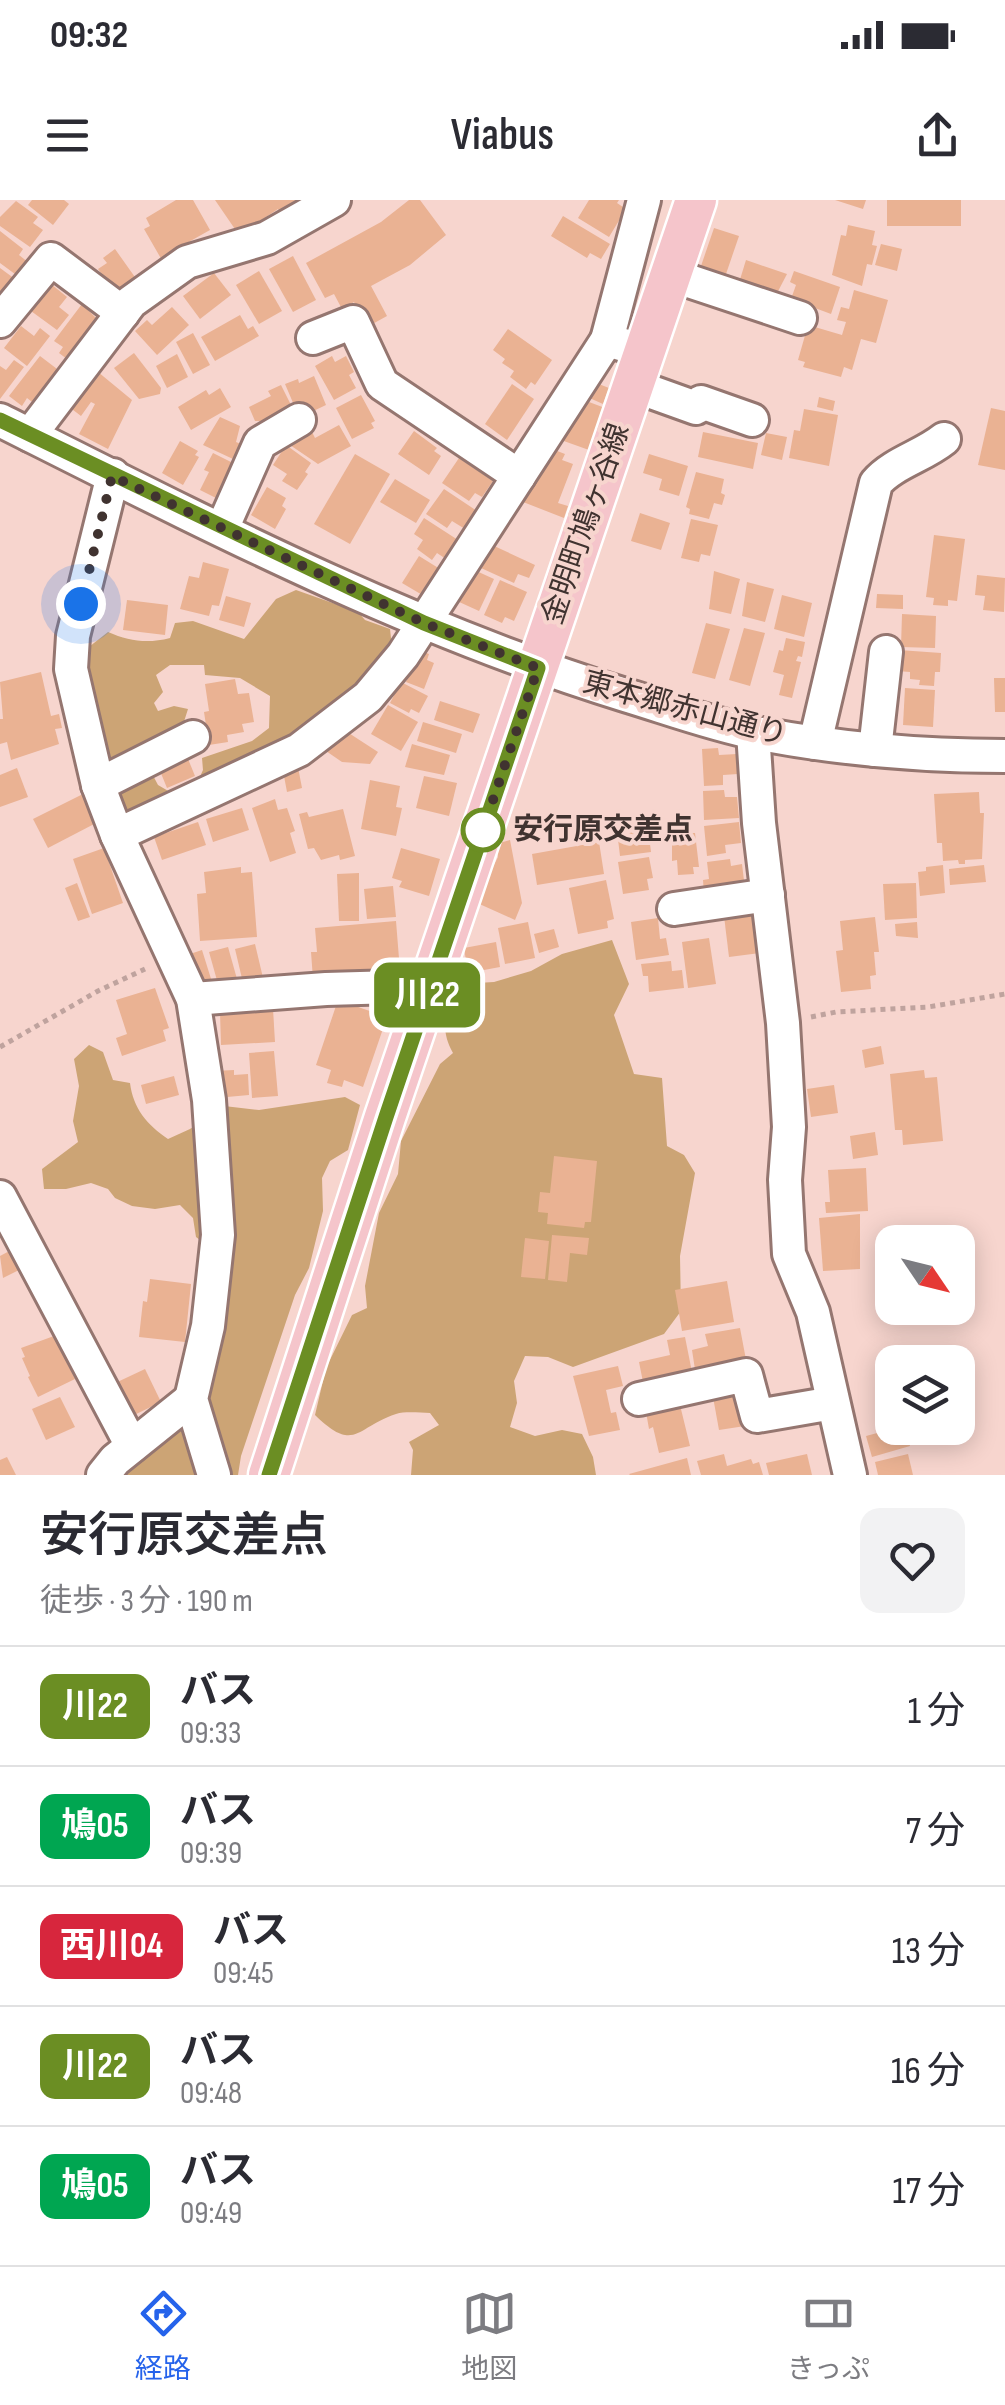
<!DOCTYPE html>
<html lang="ja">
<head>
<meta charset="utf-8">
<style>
  :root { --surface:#fff; --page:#f2f2f3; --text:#2b2b33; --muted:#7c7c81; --line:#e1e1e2; --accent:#2563eb }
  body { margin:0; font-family:"Sofia Sans Condensed","Noto Sans JP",sans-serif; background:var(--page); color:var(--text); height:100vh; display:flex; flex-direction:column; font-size:38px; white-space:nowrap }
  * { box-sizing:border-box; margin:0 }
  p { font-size:32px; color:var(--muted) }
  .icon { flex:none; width:55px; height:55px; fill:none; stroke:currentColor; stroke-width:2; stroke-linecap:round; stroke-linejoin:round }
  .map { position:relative; height:1275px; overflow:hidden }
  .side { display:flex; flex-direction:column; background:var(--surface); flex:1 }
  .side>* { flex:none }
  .badge { padding:0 20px; border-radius:15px; font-size:35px; line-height:65px }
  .needle { width:65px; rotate:125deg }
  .fabs { position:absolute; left:875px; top:1025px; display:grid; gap:20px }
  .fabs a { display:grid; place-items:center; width:100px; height:100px; border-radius:20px; background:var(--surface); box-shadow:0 5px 25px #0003; font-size:50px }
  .you { position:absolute; width:50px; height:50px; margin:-25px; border:8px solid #fff; border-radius:50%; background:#1a73e8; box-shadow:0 0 0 15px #1a73e833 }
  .map>.badge { position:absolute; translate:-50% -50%; box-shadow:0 0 0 5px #fff }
  .round { display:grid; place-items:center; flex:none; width:105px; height:105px; border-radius:20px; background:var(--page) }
  .overview { display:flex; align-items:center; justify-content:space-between; height:170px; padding:0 40px }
  h1 { font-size:48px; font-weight:600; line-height:75px }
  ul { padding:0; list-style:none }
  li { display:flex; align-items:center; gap:30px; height:120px; padding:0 40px; border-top:2px solid var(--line) }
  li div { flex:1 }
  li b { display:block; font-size:38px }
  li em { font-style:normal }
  li .badge { min-width:110px; font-weight:700; text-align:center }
  .status { display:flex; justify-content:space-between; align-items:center; height:70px; padding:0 50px; background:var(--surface); direction:ltr }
  .status svg { height:28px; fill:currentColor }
  header { display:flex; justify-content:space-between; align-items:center; height:130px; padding:0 40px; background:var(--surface); font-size:45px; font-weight:600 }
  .tab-bar { display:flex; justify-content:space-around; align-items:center; height:140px; border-top:2px solid var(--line); background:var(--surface); font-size:28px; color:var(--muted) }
  .tab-bar a { display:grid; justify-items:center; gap:5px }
  .tab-bar .selected { color:var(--accent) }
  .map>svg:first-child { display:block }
  .forest { fill:#cca475 }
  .building { fill:#eab293 }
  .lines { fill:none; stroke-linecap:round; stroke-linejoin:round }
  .minor-casing { stroke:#957670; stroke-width:38 }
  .major-casing { stroke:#fff; stroke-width:45 }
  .path { stroke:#bfa39e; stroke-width:5; stroke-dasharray:5 5; stroke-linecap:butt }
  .minor { stroke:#fff; stroke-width:32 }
  .major { stroke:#f5c5cb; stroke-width:40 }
  .line-casing { stroke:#fff; stroke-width:22 }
  .line { stroke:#6b8e23; stroke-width:15 }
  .walk { stroke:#403330; stroke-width:10; stroke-dasharray:0 18 }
  .stop-dot { fill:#fff; stroke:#6b8e23; stroke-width:5 }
  .labels { text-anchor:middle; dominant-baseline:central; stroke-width:8; stroke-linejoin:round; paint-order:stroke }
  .street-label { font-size:30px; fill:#403330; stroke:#f7d5ce }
  .stop-label { font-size:30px; font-weight:bold; fill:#403330; stroke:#f7d5ce; text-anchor:start }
</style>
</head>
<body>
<div class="status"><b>09:32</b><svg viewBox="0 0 49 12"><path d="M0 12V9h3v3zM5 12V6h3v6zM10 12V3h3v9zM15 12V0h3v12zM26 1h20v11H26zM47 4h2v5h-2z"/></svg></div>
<header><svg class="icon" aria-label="menu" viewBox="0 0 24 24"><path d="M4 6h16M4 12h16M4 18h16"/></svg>Viabus<svg class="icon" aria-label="share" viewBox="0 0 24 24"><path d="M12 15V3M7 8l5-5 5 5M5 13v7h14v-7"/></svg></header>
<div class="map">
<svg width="1005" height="1275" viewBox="0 0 1005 1275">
  <rect width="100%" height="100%" fill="#f7d5ce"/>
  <!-- forest -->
  <g class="forest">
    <path d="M296 390 358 412 365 420 390 429 392 447 382 469 325 520 127 623 109 598 148 566 158 585 170 592 198 581 203 570 202 558 252 541 269 528 270 496 240 478 205 475 204 465H170L156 475 163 492 154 503 158 511 174 506 188 509 181 531 130 557 108 561 80 454 108 432C129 441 147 444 170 438L175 423 193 421 244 439 276 399Z"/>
    <path d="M612 740 629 784 614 815 634 874 662 878 667 946 684 955 695 973 680 1056 681 1111 664 1134 573 1167 548 1157 525 1156 514 1181 517 1203 510 1227 535 1236 562 1230 582 1234 593 1257 596 1275H411L413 1250 409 1242 439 1225 430 1213C420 1213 406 1211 396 1214 356 1227 355 1254 315 1215L326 1168 352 1115 367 1108 365 1086 379 1013 398 974 401 941 440 864 453 853C438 826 447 810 459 784L494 782 531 771 562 754Z"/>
    <path d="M89 845 103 852 113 880 130 883C133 908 147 925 168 939L190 929 224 906 259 910 345 897 360 905 348 950 330 961 322 978 323 1011 309 1068 295 1095 241 1256 238 1275H115L201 1198 205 1044 196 1037 193 1018 180 1005 155 1009 132 1006 115 998 108 989 91 983 66 989H44L42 969 78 942 73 921 79 886 74 859Z"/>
  </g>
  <!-- building -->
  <g class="building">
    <polygon points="32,0 64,0 69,4 53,25 28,5"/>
    <polygon points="176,0 193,0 210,30 178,48 180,52 163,62 144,29 150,26 146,18"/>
    <polygon points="215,0 306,0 283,16 278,9 239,35"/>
    <polygon points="409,0 420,0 446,35 410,65 371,86 387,116 367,127 354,102 342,109 334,94 325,98 306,63 381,22"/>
    <polygon points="589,0 619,0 617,3 626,9 609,37 578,18"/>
    <polygon points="835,0 866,0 863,9"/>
    <rect x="887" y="0" width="74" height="26"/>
    <polygon points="16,1 38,17 33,23 43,30 30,47 0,26 0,17"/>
    <polygon points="563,16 610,44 601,59 590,53 587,58 551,36"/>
    <polygon points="848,25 875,31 872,45 877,46 872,65 867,64 862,86 832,75 841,35 846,36"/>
    <polygon points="714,28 739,36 726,74 701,66"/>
    <polygon points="0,31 23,49 19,55 29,63 19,77 0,63"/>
    <polygon points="881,44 902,49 897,71 875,65"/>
    <polygon points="115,49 137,80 117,95 98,69 107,63 103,58"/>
    <polygon points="293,56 316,100 293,112 269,69"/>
    <polygon points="746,60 787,74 774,99 738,86"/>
    <polygon points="0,68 15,79 0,98"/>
    <polygon points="259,71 282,111 259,124 236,85"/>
    <polygon points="794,71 840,87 831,114 791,99 796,85 790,82"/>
    <polygon points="214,73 231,95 200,119 183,96"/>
    <polygon points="51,84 67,97 59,107 69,115 57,130 31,111"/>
    <polygon points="854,90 888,100 876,143 861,139 852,170 844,167 841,177 803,167 805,162 798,160 808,125 842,135 846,122 837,120 841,107 849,109"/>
    <polygon points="82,104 100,122 71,162 59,153 63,147 54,141"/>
    <polygon points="172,107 189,125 157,155 135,131 147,120 152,125"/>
    <polygon points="240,115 248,129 253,126 259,136 215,161 201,137"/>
    <polygon points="21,126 34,136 40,128 50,136 27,166 4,148"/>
    <polygon points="508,129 552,160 535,185 531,182 526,189 510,177 514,171 502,163 505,159 493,150"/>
    <polygon points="193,133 210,165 193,174 176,142"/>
    <polygon points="134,153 161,188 160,194 139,199 114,168"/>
    <polygon points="177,154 188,177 167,188 156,166"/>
    <polygon points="40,156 61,172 36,205 27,198 22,206 9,196"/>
    <polygon points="332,156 335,162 346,156 354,172 349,175 356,188 334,200 315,166"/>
    <polygon points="14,160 24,167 0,199 0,166 6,170"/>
    <polygon points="92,167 132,200 108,249 79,234 95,204 91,202 81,216 64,203"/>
    <polygon points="314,176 326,205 305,215 299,202 294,205 285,184 298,179 299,183"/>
    <polygon points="591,181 609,188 603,204 585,196"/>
    <polygon points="512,184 534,199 507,240 485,224"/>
    <polygon points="281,185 292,207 268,227 264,221 255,221 249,207 271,196 268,191"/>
    <polygon points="220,188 231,207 191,230 178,207 206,190 209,195"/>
    <polygon points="361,195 375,221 371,223 374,228 352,239 336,208"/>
    <polygon points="819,197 835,201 833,211 817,207"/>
    <polygon points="581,199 605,208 589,250 561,240"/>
    <polygon points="991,208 1005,211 1005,270 978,265"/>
    <polygon points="804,209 838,215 829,266 789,258 794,230 800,231"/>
    <polygon points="220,217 240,226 236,242 241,244 233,259 203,245"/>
    <polygon points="339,225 351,246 318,264 287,243 311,230 315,238"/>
    <polygon points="414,231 437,248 434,251 441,256 429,275 398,254"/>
    <polygon points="703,232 758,243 753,269 698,257"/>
    <polygon points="766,233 787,237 782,260 761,255"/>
    <polygon points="180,241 198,251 195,255 199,257 183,285 162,273"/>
    <polygon points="286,245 311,263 305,272 308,274 297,290 282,281 287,274 273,265"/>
    <polygon points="552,249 565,254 562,260 573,264 558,303 568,306 564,318 518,300"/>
    <polygon points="213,253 237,265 222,295 218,293 216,298 200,290 209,272 204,270"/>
    <polygon points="355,254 390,274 350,344 314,324"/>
    <polygon points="649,254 688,266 679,296 659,290 662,279 643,273"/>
    <polygon points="459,258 493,281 482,297 475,293 469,301 442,283"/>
    <polygon points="696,272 724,279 721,293 725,295 722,305 714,303 709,319 689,314 690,309 686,307"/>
    <polygon points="395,279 430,300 416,323 380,302"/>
    <polygon points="267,287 286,298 282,306 286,309 275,329 251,315"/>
    <polygon points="444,289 477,311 465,329 452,321 447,328 426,314"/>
    <polygon points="640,313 670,323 661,350 631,341"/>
    <polygon points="424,318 458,340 446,359 437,353 432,360 417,349 423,340 414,334"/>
    <polygon points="691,319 718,325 710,356 701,354 699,362 681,358"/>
    <polygon points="934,335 965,339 957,401 948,400 948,406 933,405 934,398 926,397"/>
    <polygon points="492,345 535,365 529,378 518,374 514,383 481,368"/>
    <polygon points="419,356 448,374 424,396 402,383"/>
    <polygon points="203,362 229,369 219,406 212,405 209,416 180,409 189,376 199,378"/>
    <polygon points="472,369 494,379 479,411 457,401"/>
    <polygon points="714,371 740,379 731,414 709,409"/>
    <polygon points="977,375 1005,378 1004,412 983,410 985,396 975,395"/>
    <polygon points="500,380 527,392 514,421 505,417 502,423 484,415"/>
    <polygon points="747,382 774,389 765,422 742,416"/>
    <polygon points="877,394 903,395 903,409 876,408"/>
    <polygon points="782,395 812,403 804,437 774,429"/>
    <polygon points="226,396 251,403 244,427 219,420"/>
    <polygon points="127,400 168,405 165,435 123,430"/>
    <polygon points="902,414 936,416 935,448 901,447"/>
    <polygon points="706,423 730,429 715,479 692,473"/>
    <polygon points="744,428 765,433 750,486 729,480"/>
    <polygon points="786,438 805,442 802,457 798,456 796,461 801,462 792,498 779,495 784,475 773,472 779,450 783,451"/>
    <polygon points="419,450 429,454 427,460 434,463 424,489 406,482"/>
    <polygon points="899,450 941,453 940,472 935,472 934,486 919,485 920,480 910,479 910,472 897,471"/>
    <polygon points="41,472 51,516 59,514 62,528 55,529 59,544 11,560 7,542 0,544 0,519 3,519 0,482"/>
    <polygon points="994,478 1005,478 1005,512 995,512"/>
    <polygon points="235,479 238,494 249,493 254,522 242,524 244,532 227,535 228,542 209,545 204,512 209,511 205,484"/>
    <polygon points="401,482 428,496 419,513 411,509 409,513 390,503"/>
    <polygon points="905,488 935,490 933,527 903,525"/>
    <polygon points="440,501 480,514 473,533 434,520"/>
    <polygon points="388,505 418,522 401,551 371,534"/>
    <polygon points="423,522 462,534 456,553 417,541"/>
    <polygon points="341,528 378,552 370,564 342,562 326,551"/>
    <polygon points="412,544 450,555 444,575 405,567"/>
    <polygon points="718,548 719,555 737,554 738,574 723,575 723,585 704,586 702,549"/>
    <polygon points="186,554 195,576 167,588 158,566"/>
    <polygon points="297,562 302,588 287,592 282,565"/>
    <polygon points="17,568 28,597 0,607 0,575"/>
    <polygon points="424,576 457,583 449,616 416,608"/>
    <polygon points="370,580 400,586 396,607 402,608 396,636 361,629"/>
    <polygon points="724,590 725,597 737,597 739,618 704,620 703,591"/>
    <polygon points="979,592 980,613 984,613 982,659 965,660 965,664 959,664 958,660 943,661 942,643 937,643 934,594"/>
    <polygon points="83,594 98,622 48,648 33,619"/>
    <polygon points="275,599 278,610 287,608 295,631 290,633 296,653 270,662 252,608"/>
    <polygon points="242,608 249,630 213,642 206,619"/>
    <polygon points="343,609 355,656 340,660 339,655 321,660 314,648 308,649 299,614 307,612 309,617"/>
    <polygon points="198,622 206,645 162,660 154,637"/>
    <polygon points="739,622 741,643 725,645 726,653 707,656 704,626"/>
    <polygon points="688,623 689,633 695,633 699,667 693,667 694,674 678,675 677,660 672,661 672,625"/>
    <polygon points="655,626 657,644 650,644 651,652 620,656 617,631"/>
    <polygon points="510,640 522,703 515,720 475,702 498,657 496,644"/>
    <polygon points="599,642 604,674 537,685 532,654"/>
    <polygon points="104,648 123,703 92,714 73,659"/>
    <polygon points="401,648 440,659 429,696 399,687 402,681 392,678"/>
    <polygon points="649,657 653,678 647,679 649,690 623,694 618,662"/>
    <polygon points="730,659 731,666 742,664 745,689 704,694 703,680 709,679 707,662"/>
    <polygon points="943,665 945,693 920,696 918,672 926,671 926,667"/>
    <polygon points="984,665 986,682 950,685 949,669"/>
    <polygon points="241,667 241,673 252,672 257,737 200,741 197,694 206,693 204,672"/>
    <polygon points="359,673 359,721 339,721 337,674"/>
    <polygon points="606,680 614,719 607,721 608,728 578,734 569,688"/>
    <polygon points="77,683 90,717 78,721 65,688"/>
    <polygon points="916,683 917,718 885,720 883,684"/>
    <polygon points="393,686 396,717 367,719 364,689"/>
    <polygon points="755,713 760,753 729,757 724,716"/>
    <polygon points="875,717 879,752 874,752 876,775 870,776 871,789 841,792 836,751 843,750 840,721"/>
    <polygon points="658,718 660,739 666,738 669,755 636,760 631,722"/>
    <polygon points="396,721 400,771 313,779 311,752 317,752 315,728"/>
    <polygon points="528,722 535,758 505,764 498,728"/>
    <polygon points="917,722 918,738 896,736 895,724"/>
    <polygon points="554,729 559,747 539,753 534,734"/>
    <polygon points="709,738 716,784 688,788 682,742"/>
    <polygon points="496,742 500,767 468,773 464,748"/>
    <polygon points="255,744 264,782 244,787 235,749"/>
    <polygon points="228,747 237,779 218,784 209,752"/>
    <polygon points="202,750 212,782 194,787 184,756"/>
    <polygon points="671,761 672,771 682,770 684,788 649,792 648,776 643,776 641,764"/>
    <polygon points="155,788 169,828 163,830 166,841 122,856 116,838 127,834 116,800"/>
    <polygon points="338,800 387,817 363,887 344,880 342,887 327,883 331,870 316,865"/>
    <polygon points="273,809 275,842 221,845 220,812"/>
    <polygon points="881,846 884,864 865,868 862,850"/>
    <polygon points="274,851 278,896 252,898 249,853"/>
    <polygon points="234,870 234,875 248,874 249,895 216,898 214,871"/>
    <polygon points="924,870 925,878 937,877 943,941 903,945 902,930 895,930 890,874"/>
    <polygon points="174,876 179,895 146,904 141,885"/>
    <polygon points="834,885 838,913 811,917 807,889"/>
    <polygon points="875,932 878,955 853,959 850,936"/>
    <polygon points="554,956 597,961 591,1022 585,1022 584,1028 547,1024 548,1013 538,1012 540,992 550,993"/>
    <polygon points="866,968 868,1011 826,1013 825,1002 830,1002 828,970"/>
    <polygon points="860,1014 860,1069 823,1071 819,1018"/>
    <polygon points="552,1035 589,1038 587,1055 570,1053 567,1082 548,1080"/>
    <polygon points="525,1038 549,1041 545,1079 521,1077"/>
    <polygon points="15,1048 21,1069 3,1078 0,1056"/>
    <polygon points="150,1079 191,1084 185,1142 139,1137 143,1101 147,1102"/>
    <polygon points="727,1081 734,1122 682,1131 675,1090"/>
    <polygon points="740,1128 747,1165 696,1176 692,1150 708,1146 705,1134"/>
    <polygon points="54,1136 75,1179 38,1197 28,1177 30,1176 22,1158 25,1157 21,1148"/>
    <polygon points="685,1137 692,1172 643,1182 639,1162 670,1155 667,1140"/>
    <polygon points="955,1147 957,1162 928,1162 926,1151"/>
    <polygon points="618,1166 623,1186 606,1190 611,1213 616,1212 620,1230 589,1236 573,1176"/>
    <polygon points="145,1169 161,1202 128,1218 111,1185"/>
    <polygon points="969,1184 973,1215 958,1217 958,1185"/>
    <polygon points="738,1192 745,1226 719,1230 713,1197"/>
    <polygon points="60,1197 75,1227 46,1240 32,1209"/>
    <polygon points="680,1205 690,1246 659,1253 653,1227 649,1229 646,1212"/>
    <polygon points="896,1228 905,1228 910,1246 872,1257 866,1236"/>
    <polygon points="724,1254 727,1266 751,1259 753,1264 759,1262 763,1275 701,1275 697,1261"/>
    <polygon points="807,1254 812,1275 769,1275 766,1263"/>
    <polygon points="908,1254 913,1275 878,1275 875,1262"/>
    <polygon points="7,1257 16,1275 0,1275 0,1260"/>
    <polygon points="687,1258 691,1275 630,1275 629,1274"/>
  </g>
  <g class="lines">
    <!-- minor casing -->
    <g class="minor-casing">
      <g id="minor">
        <polyline points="671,75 800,118"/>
        <polyline points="0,121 51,59 123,113"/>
        <polyline points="313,138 353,122 382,184 519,276"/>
        <polyline points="627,146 607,140 644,0"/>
        <polyline points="632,185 696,208 701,202 752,220"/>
        <path d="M0 220C203 322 407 428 625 495 668 508 711 524 756 533 838 549 921 556 1005 556"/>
        <polyline points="30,235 131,102 187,62 267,38 334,0"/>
        <polyline points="113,275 73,436 71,469 98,585 117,635 193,799 209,900 218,1035 208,1126 191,1199 214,1275"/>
        <polyline points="222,329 260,243 299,220"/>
        <polyline points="753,532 759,623 783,823 789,927 785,980 789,1054 813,1112 850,1275"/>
        <path d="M815 543 876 283C893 263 923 256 944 239"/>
        <polyline points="875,550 886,452"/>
        <polyline points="98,585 193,537"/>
        <polyline points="117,635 299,550 368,497 403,455 607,140"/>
        <polyline points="674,709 768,695"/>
        <polyline points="193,799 326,789 430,786"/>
        <polyline points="0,997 132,1246"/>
        <polyline points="639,1199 746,1175 757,1216 833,1203"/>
        <polyline points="103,1275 115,1260 191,1199"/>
      </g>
    </g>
    <!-- major casing -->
    <g class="major-casing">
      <polyline id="major" points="269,1275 385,917 696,0"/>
    </g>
    <!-- path -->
    <g class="path">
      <polyline points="811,817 836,812 928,807 1005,794"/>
      <polyline points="0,847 98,791 145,769"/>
    </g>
    <!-- minor -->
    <use href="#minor" class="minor"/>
    <!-- major -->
    <use href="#major" class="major"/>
  </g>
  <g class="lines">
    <!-- line casing -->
    <g class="line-casing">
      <polyline id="line" points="0,220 424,423 538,468 386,917 269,1275"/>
    </g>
    <!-- line -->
    <use href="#line" class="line"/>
    <!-- walk -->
    <polyline class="walk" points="81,404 112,276 424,423 538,468 478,644 483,630"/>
  </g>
  <!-- markers -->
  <circle class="stop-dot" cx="483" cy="630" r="20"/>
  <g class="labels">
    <!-- street labels -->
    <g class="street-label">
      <text transform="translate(586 324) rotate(-71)">金明町鳩ヶ谷線</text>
      <text transform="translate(685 509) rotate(15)">東本郷赤山通り</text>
    </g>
    <!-- stop labels -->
    <g class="stop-label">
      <text x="513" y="630">安行原交差点</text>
    </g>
  </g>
</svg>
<div class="fabs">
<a><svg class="needle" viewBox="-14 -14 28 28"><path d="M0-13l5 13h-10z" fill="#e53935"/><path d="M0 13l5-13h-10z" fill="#7c7c81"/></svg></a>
<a><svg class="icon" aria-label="layers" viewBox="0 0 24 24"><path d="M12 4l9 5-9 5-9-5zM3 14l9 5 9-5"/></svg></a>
</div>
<div class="you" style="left:81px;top:404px"></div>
<b class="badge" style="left:427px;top:795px;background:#6b8e23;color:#fff">川22</b>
</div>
<section class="side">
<div class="overview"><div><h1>安行原交差点</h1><p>徒歩 · 3 分 · 190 m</p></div><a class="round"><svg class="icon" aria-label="heart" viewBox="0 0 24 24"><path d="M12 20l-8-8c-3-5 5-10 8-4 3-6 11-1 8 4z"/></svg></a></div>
<ul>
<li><span class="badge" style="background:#6b8e23;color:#fff">川22</span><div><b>バス</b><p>09:33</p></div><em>1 分</em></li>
<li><span class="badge" style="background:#00a651;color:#fff">鳩05</span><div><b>バス</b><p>09:39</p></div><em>7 分</em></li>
<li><span class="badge" style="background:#d7263d;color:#fff">西川04</span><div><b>バス</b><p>09:45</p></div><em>13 分</em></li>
<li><span class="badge" style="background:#6b8e23;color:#fff">川22</span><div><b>バス</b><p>09:48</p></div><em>16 分</em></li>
<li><span class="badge" style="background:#00a651;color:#fff">鳩05</span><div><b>バス</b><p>09:49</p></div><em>17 分</em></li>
</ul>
</section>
<nav class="tab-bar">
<a class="selected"><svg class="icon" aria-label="directions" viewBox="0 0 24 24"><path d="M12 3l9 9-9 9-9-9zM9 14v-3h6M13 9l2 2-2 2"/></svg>経路</a>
<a><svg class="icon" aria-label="map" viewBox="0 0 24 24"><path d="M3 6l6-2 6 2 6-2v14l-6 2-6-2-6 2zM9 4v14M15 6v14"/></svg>地図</a>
<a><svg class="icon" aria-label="tickets" viewBox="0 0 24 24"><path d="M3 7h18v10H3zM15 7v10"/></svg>きっぷ</a>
</nav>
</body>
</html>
